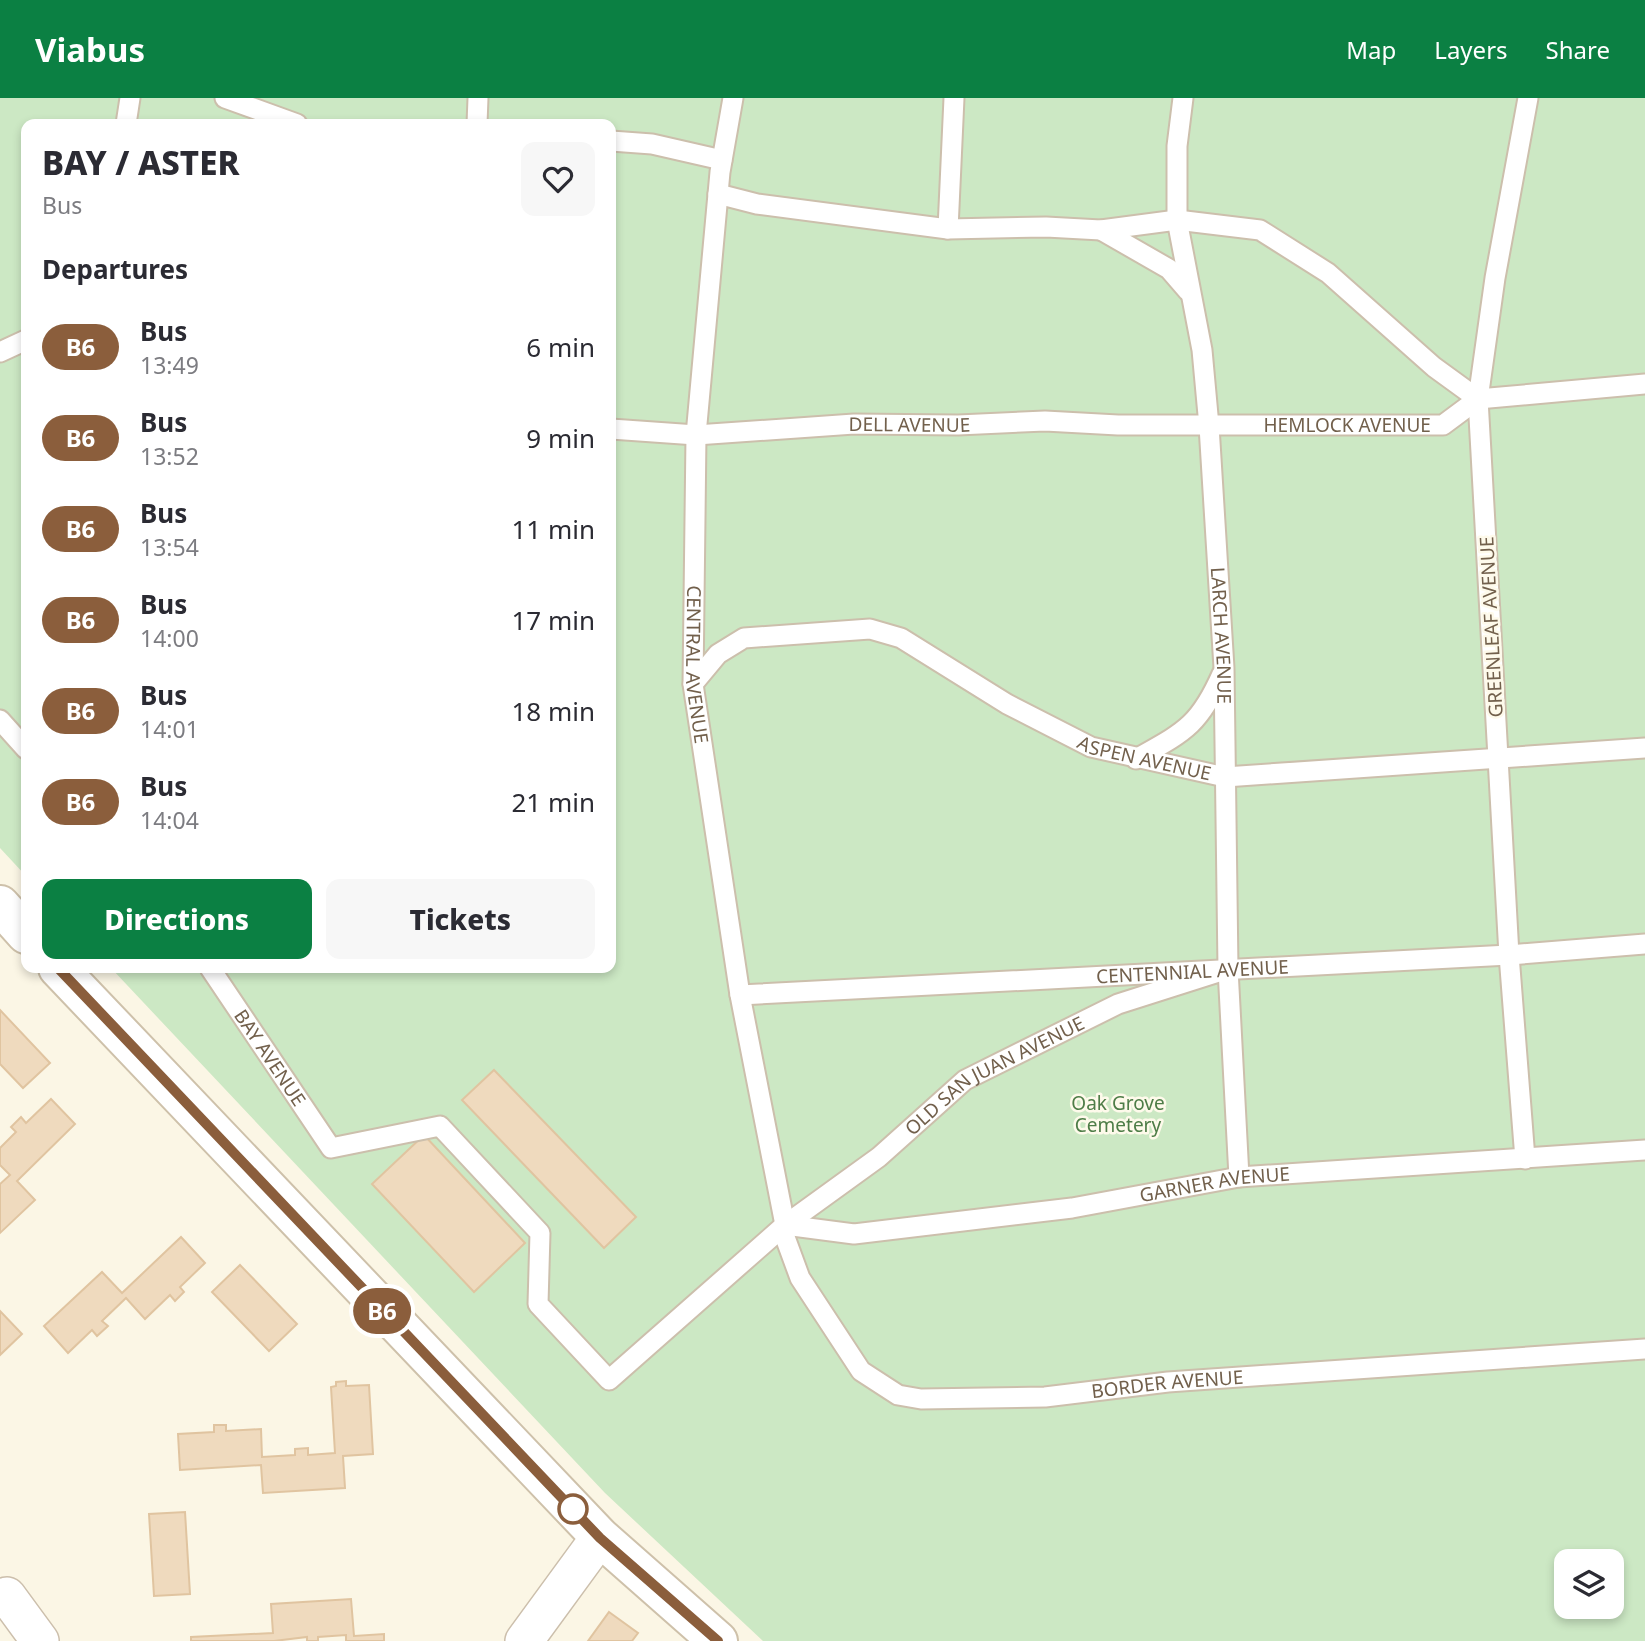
<!DOCTYPE html>
<html lang="en">
<head>
<meta charset="utf-8">
<style>
  :root { --surface:#fff; --page:#f7f7f7; --text:#2b2b33; --muted:#7c7c81; --accent:#0b8043 }
  body { margin:0; font-family:"Noto Sans",sans-serif; background:var(--page); color:var(--text); height:100vh; display:flex; flex-direction:column; font-size:26px; white-space:nowrap }
  * { box-sizing:border-box; margin:0 }
  p { font-size:23px; color:var(--muted) }
  .icon { flex:none; width:38px; height:38px; fill:none; stroke:currentColor; stroke-width:2; stroke-linecap:round; stroke-linejoin:round }
  .map { position:relative; flex:1; overflow:hidden }
  .sheet { position:absolute; left:21px; top:21px; width:595px; height:854px; display:flex; flex-direction:column; background:var(--surface); border-radius:14px; box-shadow:0 4px 10px #0003 }
  .sheet>* { flex:none }
  .badge { padding:0 14px; border-radius:23px; font-size:24px; line-height:46px }
  .tools { position:absolute; left:1554px; top:1451px; display:grid; gap:14px }
  .tools a { display:grid; place-items:center; width:70px; height:70px; border-radius:14px; background:var(--surface); box-shadow:0 4px 10px #0003; font-size:35px }
  .map>.badge { position:absolute; translate:-50% -50%; box-shadow:0 0 0 4px #fff }
  h2 { padding:0 21px; font-size:26px; line-height:63px }
  .round { display:grid; place-items:center; flex:none; width:74px; height:74px; border-radius:14px; background:var(--page) }
  .overview { display:flex; align-items:center; justify-content:space-between; height:119px; padding:0 21px }
  h1 { font-size:33px; font-weight:800; line-height:52px }
  .action { display:flex; gap:14px; margin-top:auto; padding:14px 21px }
  .action a { flex:1; height:80px; border-radius:14px; background:var(--accent); color:#fff; font-size:28px; font-weight:800; line-height:80px; text-align:center }
  .action a+a { background:var(--page); color:var(--text) }
  ul { padding:0; list-style:none }
  li { display:flex; align-items:center; gap:21px; height:91px; padding:0 21px }
  li div { flex:1 }
  li b { display:block; font-size:26px }
  li em { font-style:normal }
  li .badge { min-width:77px; font-weight:700; text-align:center }
  header { display:flex; align-items:center; gap:42px; box-sizing:border-box; height:98px; padding:0 35px; background:var(--accent); color:#fff }
  header strong { font-size:33px }
  nav { display:flex; gap:38px; margin-inline-start:auto; font-size:24px }
  .map>svg:first-child { display:block }
  .green { fill:#cce8c4; fill-rule:evenodd }
  .building { fill:#efdabe; stroke:#e0c4a0; stroke-width:2 }
  .lines { fill:none; stroke-linecap:round; stroke-linejoin:round }
  .lane-casing { stroke:#ccbfac; stroke-width:23 }
  .street-casing { stroke:#ccbfac; stroke-width:40 }
  .secondary-casing { stroke:#cec1aa; stroke-width:42 }
  .lane { stroke:#fff; stroke-width:19 }
  .street { stroke:#fff; stroke-width:37 }
  .secondary { stroke:#fff; stroke-width:38 }
  .line-casing { stroke:#fff; stroke-width:16 }
  .line { stroke:#8b5e3c; stroke-width:10 }
  .stop-dot { fill:#fff; stroke:#8b5e3c; stroke-width:3.5 }
  .labels { text-anchor:middle; dominant-baseline:central; stroke-width:5; stroke-linejoin:round; paint-order:stroke }
  .street-label { font-size:19px; fill:#72604c; stroke:#fefaeb }
  .park-label { font-size:19px; fill:#4e7d47; stroke:#fefaeb }
</style>
</head>
<body>
<header>
<strong>Viabus</strong>
<nav><a>Map</a><a>Layers</a><a>Share</a></nav>
</header>
<div class="map">
<svg width="1645" height="1543" viewBox="0 0 1645 1543">
  <rect width="100%" height="100%" fill="#fbf6e5"/>
  <!-- green -->
  <path class="green" d="M0 0H1645V1543H763L605 1395 111 870H611V26H26V778L0 750ZM1566 1463H1612V1508H1566Z"/>
  <!-- building -->
  <g class="building">
    <polygon points="0,912 50,965 23,990 0,966"/>
    <polygon points="494,972 636,1119 604,1150 462,1002"/>
    <polygon points="51,1001 75,1026 17,1083 35,1102 0,1135 0,1086 10,1077 0,1067 0,1050 16,1034 11,1029 21,1019 26,1025"/>
    <polygon points="424,1037 525,1145 474,1194 372,1086"/>
    <polygon points="181,1139 205,1165 180,1189 184,1194 175,1203 170,1197 145,1221 126,1200 102,1223 108,1228 97,1238 92,1232 68,1255 44,1228 102,1174 122,1195"/>
    <polygon points="240,1167 297,1226 269,1253 212,1194"/>
    <polygon points="0,1213 22,1236 0,1257"/>
    <polygon points="346,1283 346,1288 369,1287 373,1356 343,1358 345,1390 263,1395 261,1367 180,1372 178,1336 214,1334 214,1327 226,1327 226,1333 261,1331 262,1359 295,1357 295,1351 308,1350 308,1357 335,1355 331,1289 336,1288 336,1284"/>
    <polygon points="185,1414 190,1496 154,1498 149,1416"/>
    <polygon points="351,1501 354,1538 384,1536 384,1543 346,1543 346,1537 318,1539 318,1543 307,1543 307,1539 274,1543 191,1543 191,1539 273,1535 271,1506"/>
    <polygon points="609,1514 638,1535 632,1543 588,1543"/>
  </g>
  <g class="lines">
    <!-- lane casing -->
    <g class="lane-casing">
      <g id="lane">
        <polyline points="225,0 297,26"/>
        <path id="s1" d="M733 0 720 74 696 337 693 586 740 897 785 1127"/>
        <path id="s2" d="M1183 0 1177 48V122L1202 252 1209 328 1224 570 1228 871 1239 1079"/>
        <polyline points="126,26 130,0"/>
        <polyline points="477,26 478,0"/>
        <polyline points="611,43 652,46 722,62"/>
        <polyline points="718,96 757,106 948,131 1046,129 1101,132 1177,122 1260,132 1328,175 1434,269 1478,301"/>
        <polyline points="948,131 954,0"/>
        <polyline points="1101,132 1169,171 1188,193"/>
        <polyline points="0,254 26,242"/>
        <path id="s3" d="M611 331 696 337 854 326 958 327 1045 323 1118 327H1443L1478 301 1645 286"/>
        <path id="s4" d="M693 586 718 556 744 540 870 531 901 540 1007 606 1091 649 1225 679 1645 650"/>
        <polyline points="0,622 26,651"/>
        <path d="M1136 661C1184 634 1199 628 1222 576"/>
        <path id="s5" d="M210 870 331 1050 440 1028 540 1135 538 1206 609 1282 785 1127 879 1059 965 982 1118 906 1228 871"/>
        <path id="s6" d="M740 897 1509 857 1645 846"/>
        <polyline points="1525,1061 1509,857 1478,301 1495,180 1528,0"/>
        <path id="s7" d="M785 1127 854 1136 1072 1110 1239 1079 1645 1052"/>
        <path id="s8" d="M782 1131 800 1180 861 1273 898 1297 921 1301 1045 1299 1168 1284 1645 1251"/>
      </g>
    </g>
    <!-- street casing -->
    <g class="street-casing">
      <g id="street">
        <polyline points="7,1498 40,1543"/>
        <polyline points="524,1543 600,1439"/>
      </g>
    </g>
    <!-- secondary casing -->
    <g class="secondary-casing">
      <g id="secondary">
        <polyline points="0,807 26,836"/>
        <polyline points="58,870 600,1439 718,1543"/>
      </g>
    </g>
    <!-- lane -->
    <use href="#lane" class="lane"/>
    <!-- street -->
    <use href="#street" class="street"/>
    <!-- secondary -->
    <use href="#secondary" class="secondary"/>
  </g>
  <g class="lines">
    <!-- line casing -->
    <g class="line-casing">
      <polyline id="line" points="58,870 600,1440 718,1543"/>
    </g>
    <!-- line -->
    <use href="#line" class="line"/>
  </g>
  <!-- markers -->
  <circle class="stop-dot" cx="573" cy="1411" r="14"/>
  <g class="labels">
    <!-- street labels -->
    <g class="street-label">
      <text stroke="none"><textPath href="#s3" startOffset="299">DELL AVENUE</textPath></text>
      <text stroke="none"><textPath href="#s3" startOffset="737">HEMLOCK AVENUE</textPath></text>
      <text transform="translate(1491 529) rotate(-93)">GREENLEAF AVENUE</text>
      <text stroke="none"><textPath href="#s2" startOffset="541">LARCH AVENUE</textPath></text>
      <text stroke="none"><textPath href="#s1" startOffset="569">CENTRAL AVENUE</textPath></text>
      <text stroke="none"><textPath href="#s4" startOffset="502">ASPEN AVENUE</textPath></text>
      <text stroke="none"><textPath href="#s6" startOffset="453">CENTENNIAL AVENUE</textPath></text>
      <text stroke="none"><textPath href="#s5" startOffset="108">BAY AVENUE</textPath></text>
      <text stroke="none"><textPath href="#s5" startOffset="1143">OLD SAN JUAN AVENUE</textPath></text>
      <text stroke="none"><textPath href="#s7" startOffset="434">GARNER AVENUE</textPath></text>
      <text stroke="none"><textPath href="#s8" startOffset="478">BORDER AVENUE</textPath></text>
    </g>
    <!-- park labels -->
    <g class="park-label">
      <text x="1118" y="1005">Oak Grove<tspan x="1118" dy="22">Cemetery</tspan></text>
    </g>
  </g>
</svg>
<div class="tools">
<a><svg class="icon" aria-label="layers" viewBox="0 0 24 24"><path d="M12 4l9 5-9 5-9-5zM3 14l9 5 9-5"/></svg></a>
</div>
<b class="badge" style="left:382px;top:1213px;background:#8b5e3c;color:#fff">B6</b>
<section class="sheet">
<div class="overview"><div><h1>BAY / ASTER</h1><p>Bus</p></div><a class="round"><svg class="icon" aria-label="heart" viewBox="0 0 24 24"><path d="M12 20l-8-8c-3-5 5-10 8-4 3-6 11-1 8 4z"/></svg></a></div>
<h2>Departures</h2>
<ul>
<li><span class="badge" style="background:#8b5e3c;color:#fff">B6</span><div><b>Bus</b><p>13:49</p></div><em>6 min</em></li>
<li><span class="badge" style="background:#8b5e3c;color:#fff">B6</span><div><b>Bus</b><p>13:52</p></div><em>9 min</em></li>
<li><span class="badge" style="background:#8b5e3c;color:#fff">B6</span><div><b>Bus</b><p>13:54</p></div><em>11 min</em></li>
<li><span class="badge" style="background:#8b5e3c;color:#fff">B6</span><div><b>Bus</b><p>14:00</p></div><em>17 min</em></li>
<li><span class="badge" style="background:#8b5e3c;color:#fff">B6</span><div><b>Bus</b><p>14:01</p></div><em>18 min</em></li>
<li><span class="badge" style="background:#8b5e3c;color:#fff">B6</span><div><b>Bus</b><p>14:04</p></div><em>21 min</em></li>
</ul>
<div class="action"><a>Directions</a><a>Tickets</a></div>
</section>
</div>
</body>
</html>
